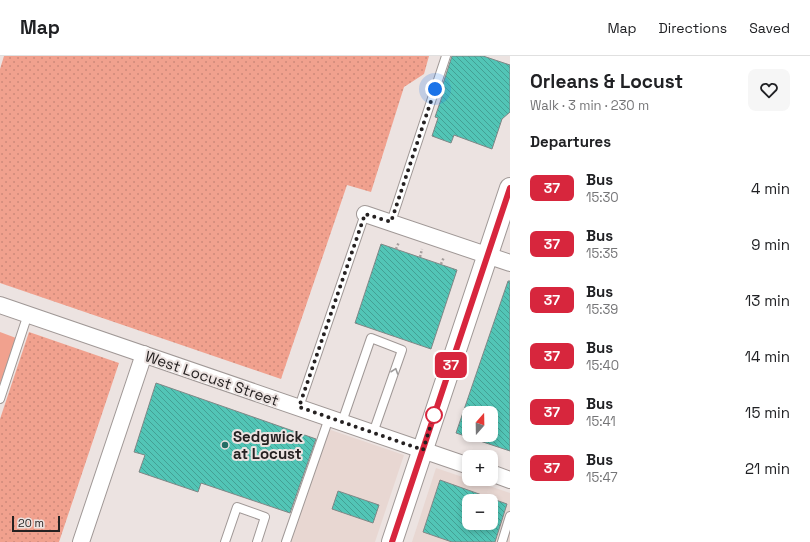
<!DOCTYPE html>
<html lang="en">
<head>
<meta charset="utf-8">
<style>
  :root { --surface:#fff; --page:#f6f6f6; --text:#202124; --muted:#757577; --line:#e0e0e0 }
  body { margin:0; font-family:"Space Grotesk",sans-serif; background:var(--page); color:var(--text); height:100vh; display:flex; flex-direction:column; font-size:15px; white-space:nowrap }
  * { box-sizing:border-box; margin:0 }
  p { font-size:13px; color:var(--muted) }
  .icon { flex:none; width:22px; height:22px; fill:none; stroke:currentColor; stroke-width:2; stroke-linecap:round; stroke-linejoin:round }
  .map { position:relative; flex:1; overflow:hidden }
  .side { display:flex; flex-direction:column; background:var(--surface); width:300px }
  .side>* { flex:none }
  .badge { padding:0 8px; border-radius:6px; font-size:14px; line-height:26px }
  .needle { width:26px; rotate:20deg }
  .tools { position:absolute; left:462px; top:350px; display:grid; gap:8px }
  .tools a { display:grid; place-items:center; width:36px; height:36px; border-radius:8px; background:var(--surface); box-shadow:0 2px 6px #0003; font-size:20px }
  .scale { position:absolute; left:12px; bottom:10px; width:48px; box-sizing:border-box; padding-left:4px; border:2px solid #252121; border-top:0; font-size:11px; line-height:14px; white-space:nowrap; color:#252121; -webkit-text-stroke:3px #ece3e1; paint-order:stroke }
  .you { position:absolute; width:20px; height:20px; margin:-10px; border:3px solid #fff; border-radius:50%; background:#1a73e8; box-shadow:0 0 0 6px #1a73e833 }
  .map>.badge { position:absolute; translate:-50% -50%; box-shadow:0 0 0 2px #fff }
  h2 { padding:0 20px; font-size:15px; line-height:36px }
  .round { display:grid; place-items:center; flex:none; width:42px; height:42px; border-radius:8px; background:var(--page) }
  .overview { display:flex; align-items:center; justify-content:space-between; height:68px; padding:0 20px }
  h1 { font-size:19px; font-weight:600; line-height:30px }
  ul { padding:0; list-style:none }
  li { display:flex; align-items:center; gap:12px; height:56px; padding:0 20px }
  li div { flex:1 }
  li b { display:block; font-size:15px }
  li em { font-style:normal }
  li .badge { min-width:44px; font-weight:700; text-align:center }
  header { display:flex; align-items:center; gap:24px; box-sizing:border-box; height:56px; padding:0 20px; background:var(--surface); border-bottom:1px solid var(--line) }
  header strong { font-size:19px }
  nav { display:flex; gap:22px; margin-inline-start:auto; font-size:14px }
  main { display:flex; flex:1; min-height:0 }
  .map>svg:first-child { display:block }
  .built { fill:#e8d7d2; fill-rule:evenodd }
  .grass { fill:url(#grass-dots) }
  .park { fill:#f1a18e }
  .building { fill:url(#building-back-hatch); stroke:#7f8786; fill-rule:evenodd }
  .lines { fill:none; stroke-linecap:round; stroke-linejoin:round }
  .service-casing { stroke:#a09896; stroke-width:10 }
  .minor-casing { stroke:#a09896; stroke-width:18 }
  .tertiary-casing { stroke:#a09896; stroke-width:22 }
  .path { stroke:#a49d9c; stroke-width:2.5; stroke-dasharray:2 2; stroke-linecap:butt }
  .service { stroke:#fff; stroke-width:8 }
  .minor { stroke:#fff; stroke-width:16 }
  .tertiary { stroke:#fff; stroke-width:20 }
  .oneway { stroke:#9d9b9b }
  .line-casing { stroke:#fff; stroke-width:9 }
  .line { stroke:#d7263d; stroke-width:6 }
  .walk { stroke:#252121; stroke-width:4; stroke-dasharray:0 7.2 }
  .stop-dot { fill:#fff; stroke:#d7263d; stroke-width:2 }
  .poi-dot { fill:#256d64; stroke:#ece3e1; stroke-width:1.5 }
  .labels { text-anchor:middle; dominant-baseline:central; stroke-width:4; stroke-linejoin:round; paint-order:stroke }
  .street-label { font-size:15px; fill:#252121; stroke:#ece3e1 }
  .poi-label { font-size:15px; font-weight:bold; fill:#252121; stroke:#ece3e1; text-anchor:start }
</style>
</head>
<body>
<header>
<strong>Map</strong>
<nav><a>Map</a><a>Directions</a><a>Saved</a></nav>
</header>
<main>
<div class="map">
<svg width="510" height="486" viewBox="0 0 510 486">
  <defs>
    <pattern id="grass-dots" width="8" height="8" patternUnits="userSpaceOnUse"><rect width="8" height="8" fill="#f1a18e"/><path d="M2 2h.1M6 6h.1" fill="none" stroke="#ce8a7a" stroke-width="1.8" stroke-linecap="round"/></pattern>
    <pattern id="building-back-hatch" width="6" height="6" patternUnits="userSpaceOnUse"><rect width="6" height="6" fill="#52c5b6"/><path d="M-1 5l2 2M0 0l6 6M5-1l2 2" fill="none" stroke="#44a094"/></pattern>
  </defs>
  <rect width="100%" height="100%" fill="#ece3e1"/>
  <!-- built -->
  <g class="built">
    <polygon points="325,372 404,399 375,486 286,486"/>
    <path d="M436 412 510 437V486H412ZM469 445H491V467H469Z"/>
  </g>
  <!-- grass -->
  <g class="grass">
    <polygon points="4,0 429,0 424,18 404,31 371,136 347,129 281,323 0,227 0,13"/>
    <polygon points="29,276 119,307 59,486 0,486 0,363"/>
  </g>
  <!-- park -->
  <polygon class="park" points="0,276 16,282 0,328"/>
  <!-- building -->
  <g class="building">
    <polygon points="452,0 483,0 510,9 510,56 502,63 492,93 454,79 451,87 432,80 438,62 435,61 445,32 442,31"/>
    <polygon points="381,188 457,214 431,293 355,267"/>
    <path d="M508 225H510V395L456 377ZM469 357H491V379H469Z"/>
    <polygon points="156,327 316,383 290,457 201,427 198,436 139,416 145,399 134,396"/>
    <path d="M440 424 507 448 495 486H452L423 476ZM469 445H491V467H469Z"/>
    <polygon points="338,435 379,449 373,467 332,453"/>
  </g>
  <g class="lines">
    <!-- service casing -->
    <g class="service-casing">
      <g id="service">
        <polyline points="391,166 446,0"/>
        <polyline points="0,343 28,258"/>
        <polyline points="299,351 365,158"/>
        <polyline points="342,366 371,282 402,294 373,377"/>
        <polyline points="225,486 237,451 265,461 257,486"/>
        <polyline points="286,486 329,362"/>
        <polyline points="502,486 510,460"/>
      </g>
    </g>
    <!-- minor casing -->
    <g class="minor-casing">
      <g id="minor">
        <polyline points="365,158 510,207"/>
        <polyline points="0,249 469,410"/>
        <polyline points="491,417 510,424"/>
        <polyline points="81,486 144,298"/>
      </g>
    </g>
    <!-- tertiary casing -->
    <g class="tertiary-casing">
      <polyline id="tertiary" points="392,486 510,132"/>
    </g>
    <!-- path -->
    <g class="path">
      <polyline points="396,193 399,186"/>
      <polyline points="420,201 422,193"/>
      <polyline points="441,208 444,201"/>
    </g>
    <!-- service -->
    <use href="#service" class="service"/>
    <!-- minor -->
    <use href="#minor" class="minor"/>
    <!-- tertiary -->
    <use href="#tertiary" class="tertiary"/>
  </g>
  <!-- one-way arrows -->
  <defs><path id="oneway-chevron" d="M-2-3.5L2.5 0L-2 3.5" fill="none" stroke-width="1.6" stroke-linecap="round" stroke-linejoin="round"/></defs>
  <use class="oneway" href="#oneway-chevron" transform="translate(395 315) rotate(-71)"/>
  <g class="lines">
    <!-- line casing -->
    <g class="line-casing">
      <polyline id="line" points="392,486 510,132"/>
    </g>
    <!-- line -->
    <use href="#line" class="line"/>
    <!-- walk -->
    <polyline class="walk" points="434,359 423,394 299,351 365,158 391,166 435,33"/>
  </g>
  <!-- markers -->
  <circle class="stop-dot" cx="434" cy="359" r="8"/>
  <circle class="poi-dot" cx="225" cy="389" r="4"/>
  <g class="labels">
    <!-- street labels -->
    <g class="street-label">
      <text transform="translate(212 322) rotate(19)">West Locust Street</text>
    </g>
    <!-- poi labels -->
    <g class="poi-label">
      <text x="233" y="380">Sedgwick<tspan x="233" dy="17">at Locust</tspan></text>
    </g>
  </g>
</svg>
<div class="tools">
<a><svg class="needle" viewBox="-14 -14 28 28"><path d="M0-13l5 13h-10z" fill="#e53935"/><path d="M0 13l5-13h-10z" fill="#757577"/></svg></a>
<a>+</a>
<a>−</a>
</div>
<div class="scale">20 m</div>
<div class="you" style="left:435px;top:33px"></div>
<b class="badge" style="left:451px;top:309px;background:#d7263d;color:#fff">37</b>
</div>
<section class="side">
<div class="overview"><div><h1>Orleans &amp; Locust</h1><p>Walk · 3 min · 230 m</p></div><a class="round"><svg class="icon" aria-label="heart" viewBox="0 0 24 24"><path d="M12 20l-8-8c-3-5 5-10 8-4 3-6 11-1 8 4z"/></svg></a></div>
<h2>Departures</h2>
<ul>
<li><span class="badge" style="background:#d7263d;color:#fff">37</span><div><b>Bus</b><p>15:30</p></div><em>4 min</em></li>
<li><span class="badge" style="background:#d7263d;color:#fff">37</span><div><b>Bus</b><p>15:35</p></div><em>9 min</em></li>
<li><span class="badge" style="background:#d7263d;color:#fff">37</span><div><b>Bus</b><p>15:39</p></div><em>13 min</em></li>
<li><span class="badge" style="background:#d7263d;color:#fff">37</span><div><b>Bus</b><p>15:40</p></div><em>14 min</em></li>
<li><span class="badge" style="background:#d7263d;color:#fff">37</span><div><b>Bus</b><p>15:41</p></div><em>15 min</em></li>
<li><span class="badge" style="background:#d7263d;color:#fff">37</span><div><b>Bus</b><p>15:47</p></div><em>21 min</em></li>
</ul>
</section>
</main>
</body>
</html>
